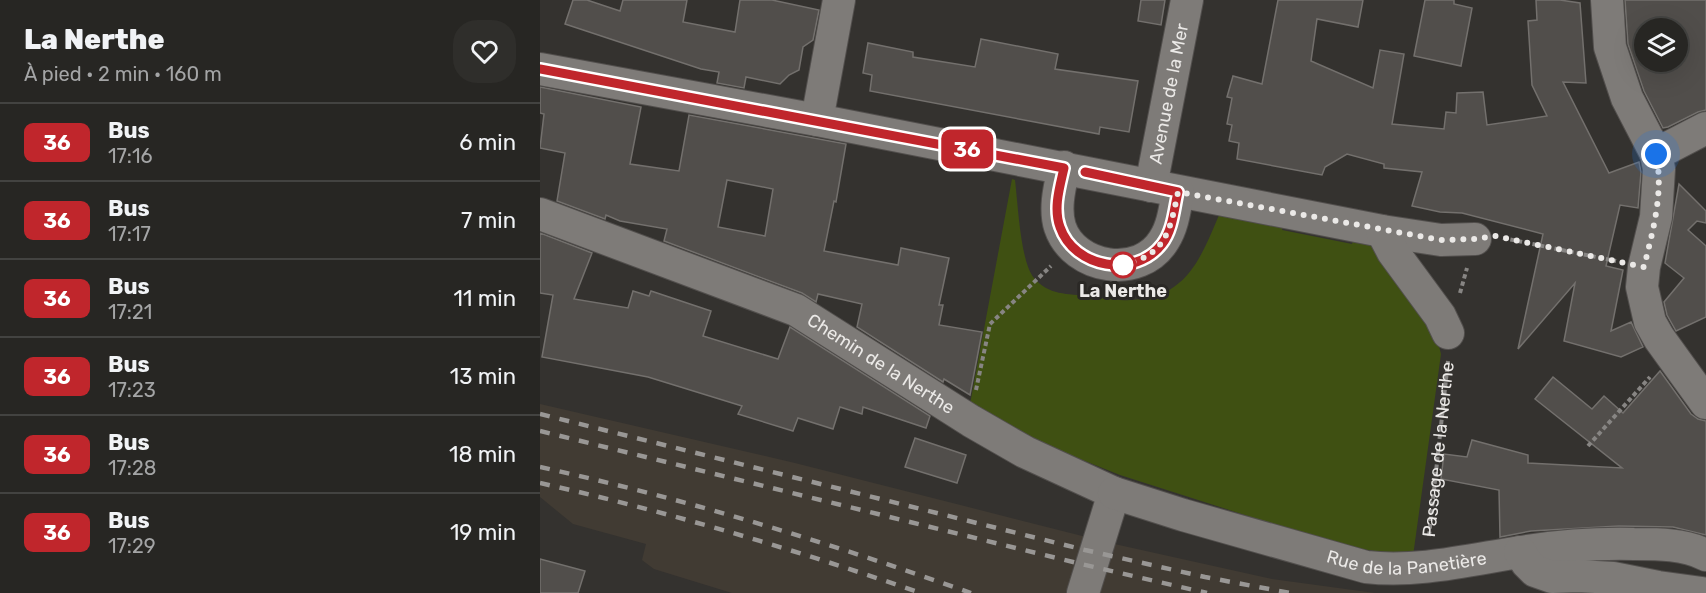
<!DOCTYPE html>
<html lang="fr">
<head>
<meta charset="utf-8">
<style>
  :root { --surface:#272623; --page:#2f2e2b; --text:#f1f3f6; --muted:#a4a5a6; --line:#434341 }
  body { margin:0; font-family:Rubik,sans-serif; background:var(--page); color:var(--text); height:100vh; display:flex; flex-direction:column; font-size:22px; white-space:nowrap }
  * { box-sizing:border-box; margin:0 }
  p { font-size:20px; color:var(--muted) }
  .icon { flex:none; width:33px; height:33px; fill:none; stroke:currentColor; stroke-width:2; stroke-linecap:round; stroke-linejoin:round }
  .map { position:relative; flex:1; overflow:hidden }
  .details { display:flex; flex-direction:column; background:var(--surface); width:540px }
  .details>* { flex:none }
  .badge { padding:0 12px; border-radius:9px; font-size:21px; line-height:39px }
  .tools { position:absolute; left:1094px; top:18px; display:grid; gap:12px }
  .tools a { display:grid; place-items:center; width:54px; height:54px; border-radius:50%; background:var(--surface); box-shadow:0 6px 24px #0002,0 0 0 2px var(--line); font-size:30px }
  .you { position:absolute; width:30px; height:30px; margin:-15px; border:4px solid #fff; border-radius:50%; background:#1a73e8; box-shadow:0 0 0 9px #1a73e833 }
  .map>.badge { position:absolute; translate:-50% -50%; box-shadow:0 0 0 3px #fff }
  .round { display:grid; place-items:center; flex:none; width:63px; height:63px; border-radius:24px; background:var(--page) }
  .summary { display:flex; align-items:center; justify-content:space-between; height:102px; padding:0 24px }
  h1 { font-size:28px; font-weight:800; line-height:45px }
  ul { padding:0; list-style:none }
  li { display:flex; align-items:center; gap:18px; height:78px; padding:0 24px; border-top:2px solid var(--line) }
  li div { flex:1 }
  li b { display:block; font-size:22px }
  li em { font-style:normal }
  li .badge { min-width:66px; font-weight:700; text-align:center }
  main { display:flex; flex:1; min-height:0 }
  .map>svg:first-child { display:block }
  .built { fill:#413b33 }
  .green { fill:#3f5012 }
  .building { fill:#514e4b; stroke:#73706d; stroke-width:1.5; fill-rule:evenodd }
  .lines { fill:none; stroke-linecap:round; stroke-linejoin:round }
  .minor-casing { stroke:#524f4d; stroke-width:34 }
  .path { stroke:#878583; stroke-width:4; stroke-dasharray:4.5 3; stroke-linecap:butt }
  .minor { stroke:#7e7b78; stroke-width:32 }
  .rail { stroke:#999795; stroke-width:4.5; stroke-dasharray:10 10; stroke-linecap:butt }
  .line-casing { stroke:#fff; stroke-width:14 }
  .line { stroke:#c0262c; stroke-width:9 }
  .walk { stroke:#ebe9e7; stroke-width:6; stroke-dasharray:0 10.8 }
  .stop-dot { fill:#fff; stroke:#c0262c; stroke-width:3 }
  .labels { text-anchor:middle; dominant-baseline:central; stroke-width:6; stroke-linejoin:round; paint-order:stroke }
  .street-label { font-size:18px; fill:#ebe9e7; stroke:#2a2825 }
  .stop-label { font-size:18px; font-weight:bold; fill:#ebe9e7; stroke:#2a2825 }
</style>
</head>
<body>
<main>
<section class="details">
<div class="summary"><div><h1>La Nerthe</h1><p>À pied · 2 min · 160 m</p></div><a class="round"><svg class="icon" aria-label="heart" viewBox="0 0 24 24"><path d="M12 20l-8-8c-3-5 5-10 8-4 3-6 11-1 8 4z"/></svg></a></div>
<ul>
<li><span class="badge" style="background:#c0262c;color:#fff">36</span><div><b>Bus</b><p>17:16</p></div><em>6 min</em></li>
<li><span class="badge" style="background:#c0262c;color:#fff">36</span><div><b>Bus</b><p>17:17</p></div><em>7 min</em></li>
<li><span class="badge" style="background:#c0262c;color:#fff">36</span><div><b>Bus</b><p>17:21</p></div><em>11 min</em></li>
<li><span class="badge" style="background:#c0262c;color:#fff">36</span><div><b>Bus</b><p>17:23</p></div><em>13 min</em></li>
<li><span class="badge" style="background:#c0262c;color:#fff">36</span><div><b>Bus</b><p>17:28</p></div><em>18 min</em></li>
<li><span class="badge" style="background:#c0262c;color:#fff">36</span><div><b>Bus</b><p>17:29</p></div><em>19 min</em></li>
</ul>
</section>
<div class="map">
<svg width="1166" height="593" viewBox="0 0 1166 593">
  <rect width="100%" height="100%" fill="#34322f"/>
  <!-- built -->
  <polygon class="built" points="0,404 255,463 570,543 732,579 835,593 192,593 114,569 102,560 106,544 33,524 0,497"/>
  <!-- green -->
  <path class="green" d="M472 179 475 180C478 203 480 261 494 278 508 295 528 294 549 296 562 298 576 301 590 300 646 298 660 260 679 215L743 226 742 230 812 244 815 234 835 240 893 323 901 354 873 556 805 547 580 475 510 447 430 404Z"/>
  <!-- building -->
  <g class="building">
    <polygon points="33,0 47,0 80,11 83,0 147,0 143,22 195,32 200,0 232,0 279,10 273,40 263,47 259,70 249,75 240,84 206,77 204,88 177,83 179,72 161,69 25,24"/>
    <polygon points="601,0 625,0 621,25 598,21"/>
    <polygon points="738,0 823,0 818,27 777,19 771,61 833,88 840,50 864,54 852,124 904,129 906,112 916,113 917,93 943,92 947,125 1007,116 992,85 988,21 997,20 996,0 1020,0 1040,3 1046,83 1023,82 1069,173 1099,162 1101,172 1098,208 1080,205 1066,266 1083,270 1071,331 1091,322 1103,347 1081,357 1024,341 1035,283 978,349 1003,234 922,213 900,212 872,206 882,172 844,168 844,164 807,154 785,167 782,175 697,159 699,143 689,141 692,125 687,124 692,98 687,97 693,76 722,84"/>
    <polygon points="885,0 914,0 914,4 932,8 921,66 874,56"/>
    <path d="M1085 0H1166V110L1158 112 1128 127 1123 128 1104 91 1088 44ZM1104 28H1137V62H1104Z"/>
    <polygon points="441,39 518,54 515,69 598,81 589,132 560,127 559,134 330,91 332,75 323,73 328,43 373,52 373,57 435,67"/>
    <path d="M0 87 101 107 90 164 139 171 149 115 306 144 296 202 294 201 284 251 358 265 361 248 409 258 399 305H403L399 325 442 332 430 395 404 379 403 382 317 327 322 304 278 294 276 302 262 293 124 241 127 229 80 221 66 215 65 219 17 201 25 153 0 148 4 114 0 113ZM187 180 233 189 225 236 178 227Z"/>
    <polygon points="1139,184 1166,211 1166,223 1157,221 1148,230 1166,246 1166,317 1136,331 1127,315 1124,302 1144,278 1125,263"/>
    <polygon points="0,233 52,253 34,299 88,308 93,291 109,296 111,291 171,311 163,336 238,359 250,327 390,416 386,428 323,407 322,414 300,407 293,429 258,418 253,431 198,414 202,406 108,377 2,357 13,295 0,293"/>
    <polygon points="1120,371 1151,414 1158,419 1166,421 1166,535 1133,527 1079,526 991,531 960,537 959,490 901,479 904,454 927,457 932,440 988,455 988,463 1082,468 995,399 1013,377 1052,409 1064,396 1083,413"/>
    <polygon points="375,438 426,455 417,483 365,467"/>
    <polygon points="0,559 45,571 38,593 0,593"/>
  </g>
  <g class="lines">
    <!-- minor casing -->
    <g class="minor-casing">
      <g id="minor">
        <polyline points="1067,0 1070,47 1087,98 1116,154 1119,169 1116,217 1104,267 1102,287 1110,322 1119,338 1166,403"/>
        <polyline points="0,69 277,120 842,231 901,240 935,239"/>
        <polyline points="277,120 299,0"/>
        <polyline points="1116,154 1166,128"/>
        <path d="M524 167C520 186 514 208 520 227 534 269 600 280 624 240 633 226 635 208 638 192"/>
        <path id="s2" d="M611 186 647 0"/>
        <path id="s3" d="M0 214 256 310 431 421 485 452 574 493 543 593"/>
        <polyline points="842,231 853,252 900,316 908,333"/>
        <path id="s4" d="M574 493 643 515 826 567C877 573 929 560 980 552 1018 546 1055 543 1094 544 1118 544 1145 544 1166 555"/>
        <polyline points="980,552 987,563 995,571 1012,577 1038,576 1073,578 1118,587 1162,593"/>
      </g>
    </g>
    <!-- path -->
    <g class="path">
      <polyline points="963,238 1076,261"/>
      <polyline points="920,293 927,268"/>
      <polyline points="436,390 450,324 511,266"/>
      <polyline points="1048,446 1110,377"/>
      <path id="s1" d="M889 536 908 361"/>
    </g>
    <!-- minor -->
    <use href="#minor" class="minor"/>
    <!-- rail -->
    <g class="rail">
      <polyline points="0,414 545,550 665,577 750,593"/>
      <polyline points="0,431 541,564 667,593"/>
      <path d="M0 467C146 499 290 543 431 593"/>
      <path d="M0 483C129 512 256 550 381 593"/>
    </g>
  </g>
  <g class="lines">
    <!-- line casing -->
    <g class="line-casing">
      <path id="line" d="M0 69 524 168C520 186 513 208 520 227 534 268 595 279 622 244 633 230 634 209 638 192L545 172"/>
    </g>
    <!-- line -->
    <use href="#line" class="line"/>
    <!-- walk -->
    <path class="walk" d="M583 265C626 255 630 231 638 192L901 240 935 239 955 236 1104 267C1113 230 1124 192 1116 154"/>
  </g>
  <!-- markers -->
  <circle class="stop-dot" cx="583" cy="265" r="12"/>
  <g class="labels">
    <!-- street labels -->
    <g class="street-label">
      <text stroke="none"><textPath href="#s2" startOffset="94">Avenue de la Mer</textPath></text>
      <text stroke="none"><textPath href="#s3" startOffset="374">Chemin de la Nerthe</textPath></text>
      <text stroke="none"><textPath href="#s1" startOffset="87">Passage de la Nerthe</textPath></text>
      <text stroke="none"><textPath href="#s4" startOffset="303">Rue de la Panetière</textPath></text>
    </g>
    <!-- stop labels -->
    <g class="stop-label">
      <text x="583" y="291">La Nerthe</text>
    </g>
  </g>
</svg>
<div class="tools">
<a><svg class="icon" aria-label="layers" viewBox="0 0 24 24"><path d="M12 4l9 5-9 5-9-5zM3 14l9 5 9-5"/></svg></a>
</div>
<div class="you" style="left:1116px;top:154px"></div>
<b class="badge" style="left:427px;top:149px;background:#c0262c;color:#fff">36</b>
</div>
</main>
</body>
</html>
